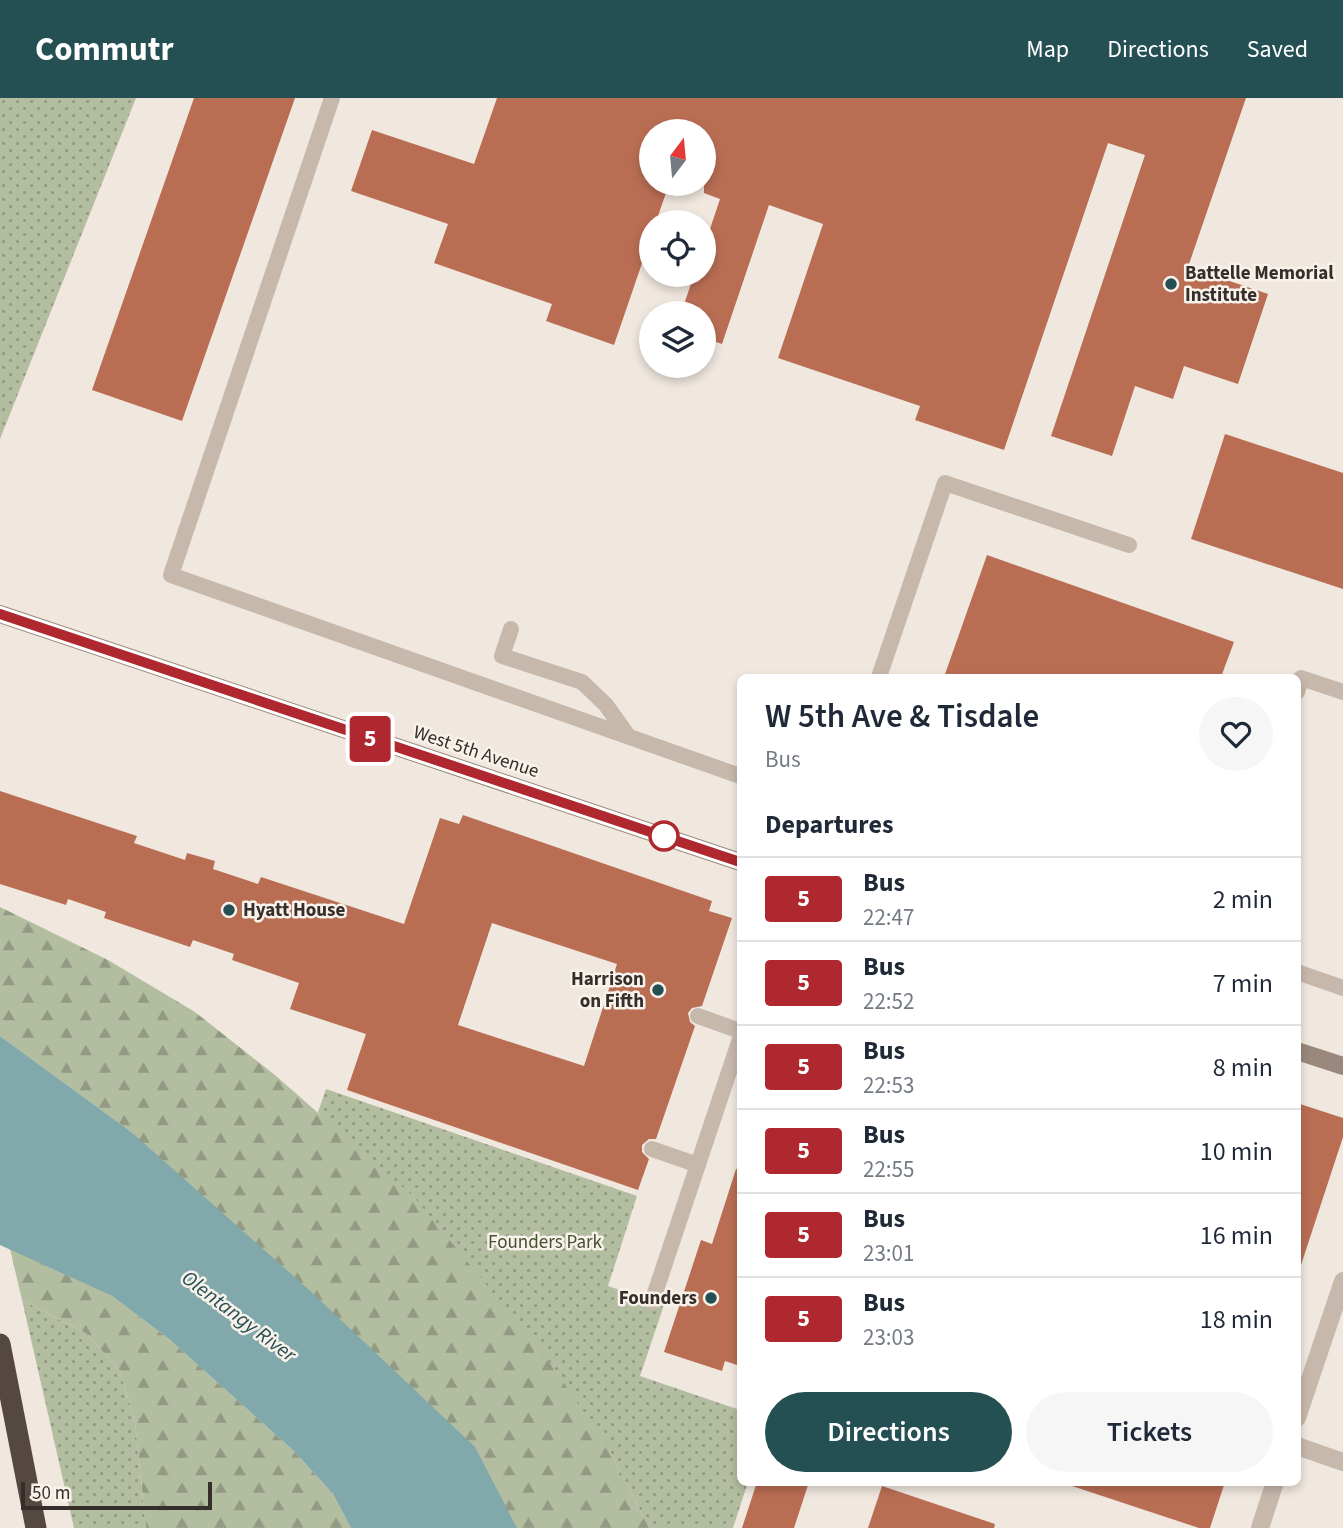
<!DOCTYPE html>
<html lang="en">
<head>
<meta charset="utf-8">
<style>
  :root { --surface:#fff; --page:#f6f6f7; --text:#1f2937; --muted:#747a83; --line:#e0e1e3; --accent:#244f53 }
  body { margin:0; font-family:"Source Sans 3",sans-serif; background:var(--page); color:var(--text); height:100vh; display:flex; flex-direction:column; font-size:26px; white-space:nowrap }
  * { box-sizing:border-box; margin:0 }
  p { font-size:23px; color:var(--muted) }
  .icon { flex:none; width:38px; height:38px; fill:none; stroke:currentColor; stroke-width:2; stroke-linecap:round; stroke-linejoin:round }
  .map { position:relative; flex:1; overflow:hidden }
  .details { position:absolute; left:737px; top:576px; width:564px; height:812px; display:flex; flex-direction:column; background:var(--surface); border-radius:10px; box-shadow:0 4px 10px #0003 }
  .details>* { flex:none }
  .badge { padding:0 14px; border-radius:5px; font-size:24px; line-height:46px }
  .needle { width:46px; rotate:16deg }
  .controls { position:absolute; left:639px; top:21px; display:grid; gap:14px }
  .controls a { display:grid; place-items:center; width:77px; height:77px; border-radius:50%; background:var(--surface); box-shadow:0 4px 10px #0003; font-size:35px }
  .scale { position:absolute; left:21px; bottom:18px; width:191px; box-sizing:border-box; padding-left:7px; border:4px solid #362e2a; border-top:0; font-size:19px; line-height:24px; white-space:nowrap; color:#362e2a; -webkit-text-stroke:5px #f8f2eb; paint-order:stroke }
  .map>.badge { position:absolute; translate:-50% -50%; box-shadow:0 0 0 4px #fff }
  h2 { padding:0 28px; font-size:26px; line-height:63px }
  .round { display:grid; place-items:center; flex:none; width:74px; height:74px; border-radius:37px; background:var(--page) }
  .headline { display:flex; align-items:center; justify-content:space-between; height:119px; padding:0 28px }
  h1 { font-size:33px; font-weight:600; line-height:52px }
  .button { display:flex; gap:14px; margin-top:auto; padding:14px 28px }
  .button a { flex:1; height:80px; border-radius:42px; background:var(--accent); color:#fff; font-size:28px; font-weight:600; line-height:80px; text-align:center }
  .button a+a { background:var(--page); color:var(--text) }
  ul { padding:0; list-style:none }
  li { display:flex; align-items:center; gap:21px; height:84px; padding:0 28px; border-top:2px solid var(--line) }
  li div { flex:1 }
  li b { display:block; font-size:26px }
  li em { font-style:normal }
  li .badge { min-width:77px; font-weight:700; text-align:center }
  header { display:flex; align-items:center; gap:42px; box-sizing:border-box; height:98px; padding:0 35px; background:var(--accent); color:#fff }
  header strong { font-size:33px }
  nav { display:flex; gap:38px; margin-inline-start:auto; font-size:24px }
  .map>svg:first-child { display:block }
  .green { fill:url(#green-dots) }
  .forest { fill:url(#forest-firs) }
  .water { fill:#81a8aa }
  .building { fill:#b96e54; fill-rule:evenodd }
  .lines { fill:none; stroke-linecap:round; stroke-linejoin:round }
  .service { stroke:#c7b8ac; stroke-width:16 }
  .minor { stroke:#c7b8ac; stroke-width:18 }
  .secondary { stroke:#9a887d; stroke-width:18 }
  .motorway { stroke:#554842; stroke-width:21 }
  .line-casing { stroke:#fff; stroke-width:16 }
  .line { stroke:#af272f; stroke-width:10 }
  .poi-dot { fill:#244f53; stroke:#f8f2eb; stroke-width:2.5 }
  .stop-dot { fill:#fff; stroke:#af272f; stroke-width:3.5 }
  .labels { text-anchor:middle; dominant-baseline:central; stroke-width:5; stroke-linejoin:round; paint-order:stroke }
  .poi-label { font-size:19px; font-weight:bold; fill:#362e2a; stroke:#f8f2eb; text-anchor:start }
  .street-label { font-size:19px; fill:#362e2a; stroke:#f8f2eb }
  .park-label { font-size:19px; fill:#455130; stroke:#f8f2eb }
  .water-label { font-size:21px; font-style:italic; fill:#244f53; stroke:#f8f2eb }
</style>
</head>
<body>
<header>
<strong>Commutr</strong>
<nav><a>Map</a><a>Directions</a><a>Saved</a></nav>
</header>
<div class="map">
<svg width="1343" height="1430" viewBox="0 0 1343 1430">
  <defs>
    <pattern id="green-dots" width="8" height="8" patternUnits="userSpaceOnUse" patternTransform="scale(1.75)"><rect width="8" height="8" fill="#b3bda0"/><path d="M2 2h.1M6 6h.1" fill="none" stroke="#929a83" stroke-width="1.8" stroke-linecap="round"/></pattern>
    <pattern id="forest-firs" width="22" height="20" patternUnits="userSpaceOnUse" patternTransform="scale(1.75)"><rect width="22" height="20" fill="#b3bda0"/><path d="M5 1l3.5 6h-7zM16 11l3.5 6h-7z" fill="#929a83"/></pattern>
  </defs>
  <rect width="100%" height="100%" fill="#f0e8df"/>
  <!-- green -->
  <g class="green">
    <polygon points="0,0 136,0 0,341"/>
    <polygon points="326,991 637,1098 608,1188 664,1207 640,1278 740,1312 740,1384 748,1384 733,1430 649,1430 609,1351 318,1014"/>
    <polygon points="22,1202 87,1236 120,1273 135,1324 146,1430 74,1430"/>
  </g>
  <!-- forest -->
  <g class="forest">
    <polygon points="0,809 108,862 195,914 276,978 414,1099 546,1259 609,1351 649,1430 517,1430 130,1033 0,938"/>
    <polygon points="10,1151 112,1198 169,1241 294,1353 333,1396 351,1430 146,1430 135,1324 120,1273 87,1236 22,1202"/>
  </g>
  <!-- water -->
  <polygon class="water" points="0,938 130,1033 307,1190 475,1349 517,1430 351,1430 333,1396 294,1353 169,1241 112,1198 0,1147"/>
  <!-- building -->
  <g class="building">
    <polygon points="194,0 295,0 182,323 92,292"/>
    <polygon points="497,0 1246,0 1188,169 1268,196 1238,286 1184,268 1173,301 1135,288 1112,358 1051,338 1145,57 1108,45 1004,352 915,322 920,308 778,260 823,126 769,107 722,246 704,240 704,215 681,215 694,177 704,177 704,149 720,101 704,95 704,33 651,33 651,86 669,86 656,124 651,124 651,139 614,247 546,223 552,206 434,165 448,126 351,93 372,32 474,66"/>
    <polygon points="1225,336 1343,375 1343,491 1191,441"/>
    <polygon points="987,457 1234,544 1221,579 944,579"/>
    <path d="M0 693 137 738 134 745 185 762 187 755 215 763 213 771 258 786 261 779 404 826 440 720 459 726 463 717 712 803 709 813 732 820 702 908 692 910 688 915 690 924 695 928 656 1041H649L642 1047V1054L649 1061 638 1092 347 992 366 936 290 911 299 885 232 862 234 856 193 842 190 849 104 820 106 814 68 801 66 807 0 786ZM492 825 617 866 584 968 458 927Z"/>
    <polygon points="1297,1005 1343,1020 1343,1039 1301,1167 1297,1166"/>
    <polygon points="736,1071 740,1072 740,1268 725,1263 722,1273 664,1254 701,1142 712,1146"/>
    <polygon points="757,1384 809,1384 794,1430 742,1430"/>
    <polygon points="1073,1384 1225,1384 1210,1430 1199,1430 1072,1388"/>
    <polygon points="882,1388 995,1426 994,1430 868,1430"/>
  </g>
  <g class="lines">
    <!-- service -->
    <g class="service">
      <polyline points="332,0 171,477 740,678"/>
      <polyline points="511,531 502,558 582,584 606,607 628,638"/>
      <polyline points="879,579 945,385 1129,447"/>
      <polyline points="1297,594 1301,580 1343,594"/>
      <polyline points="1297,874 1343,890"/>
      <polyline points="698,918 740,933"/>
      <polyline points="652,1051 698,1067"/>
      <polyline points="652,1204 740,941"/>
    </g>
    <!-- minor -->
    <g class="minor">
      <polyline points="1297,1320 1343,1183"/>
      <polyline points="1297,1348 1343,1364"/>
      <polyline points="1260,1430 1275,1384"/>
    </g>
    <!-- secondary -->
    <g class="secondary">
      <polyline points="0,516 740,764"/>
      <polyline points="1297,953 1343,968"/>
    </g>
    <!-- motorway -->
    <polyline class="motorway" points="0,1246 36,1430"/>
  </g>
  <g class="lines">
    <!-- line casing -->
    <g class="line-casing">
      <polyline id="line" points="0,516 740,764"/>
    </g>
    <!-- line -->
    <use href="#line" class="line"/>
  </g>
  <!-- markers -->
  <g class="poi-dot">
    <circle cx="1171" cy="186" r="7"/>
    <circle cx="229" cy="812" r="7"/>
    <circle cx="658" cy="892" r="7"/>
    <circle cx="711" cy="1200" r="7"/>
  </g>
  <circle class="stop-dot" cx="664" cy="738" r="14"/>
  <g class="labels">
    <!-- poi labels -->
    <g class="poi-label">
      <text x="1185" y="175">Battelle Memorial<tspan x="1185" dy="22">Institute</tspan></text>
      <text x="243" y="812">Hyatt House</text>
      <text x="644" y="881" text-anchor="end">Harrison<tspan x="644" dy="22">on Fifth</tspan></text>
      <text x="697" y="1200" text-anchor="end">Founders</text>
    </g>
    <!-- street labels -->
    <g class="street-label">
      <text transform="translate(476 654) rotate(18)">West 5th Avenue</text>
    </g>
    <!-- park labels -->
    <g class="park-label">
      <text x="545" y="1144">Founders Park</text>
    </g>
    <!-- water labels -->
    <g class="water-label">
      <text transform="translate(239 1218) rotate(37)">Olentangy River</text>
    </g>
  </g>
</svg>
<div class="controls">
<a><svg class="needle" viewBox="-14 -14 28 28"><path d="M0-13l5 13h-10z" fill="#e53935"/><path d="M0 13l5-13h-10z" fill="#747a83"/></svg></a>
<a><svg class="icon" aria-label="locate" viewBox="0 0 24 24"><circle cx="12" cy="12" r="6"/><path d="M12 2v4M12 18v4M2 12h4M18 12h4"/></svg></a>
<a><svg class="icon" aria-label="layers" viewBox="0 0 24 24"><path d="M12 4l9 5-9 5-9-5zM3 14l9 5 9-5"/></svg></a>
</div>
<div class="scale">50 m</div>
<b class="badge" style="left:370px;top:641px;background:#af272f;color:#fff">5</b>
<section class="details">
<div class="headline"><div><h1>W 5th Ave &amp; Tisdale</h1><p>Bus</p></div><a class="round"><svg class="icon" aria-label="heart" viewBox="0 0 24 24"><path d="M12 20l-8-8c-3-5 5-10 8-4 3-6 11-1 8 4z"/></svg></a></div>
<h2>Departures</h2>
<ul>
<li><span class="badge" style="background:#af272f;color:#fff">5</span><div><b>Bus</b><p>22:47</p></div><em>2 min</em></li>
<li><span class="badge" style="background:#af272f;color:#fff">5</span><div><b>Bus</b><p>22:52</p></div><em>7 min</em></li>
<li><span class="badge" style="background:#af272f;color:#fff">5</span><div><b>Bus</b><p>22:53</p></div><em>8 min</em></li>
<li><span class="badge" style="background:#af272f;color:#fff">5</span><div><b>Bus</b><p>22:55</p></div><em>10 min</em></li>
<li><span class="badge" style="background:#af272f;color:#fff">5</span><div><b>Bus</b><p>23:01</p></div><em>16 min</em></li>
<li><span class="badge" style="background:#af272f;color:#fff">5</span><div><b>Bus</b><p>23:03</p></div><em>18 min</em></li>
</ul>
<div class="button"><a>Directions</a><a>Tickets</a></div>
</section>
</div>
</body>
</html>
